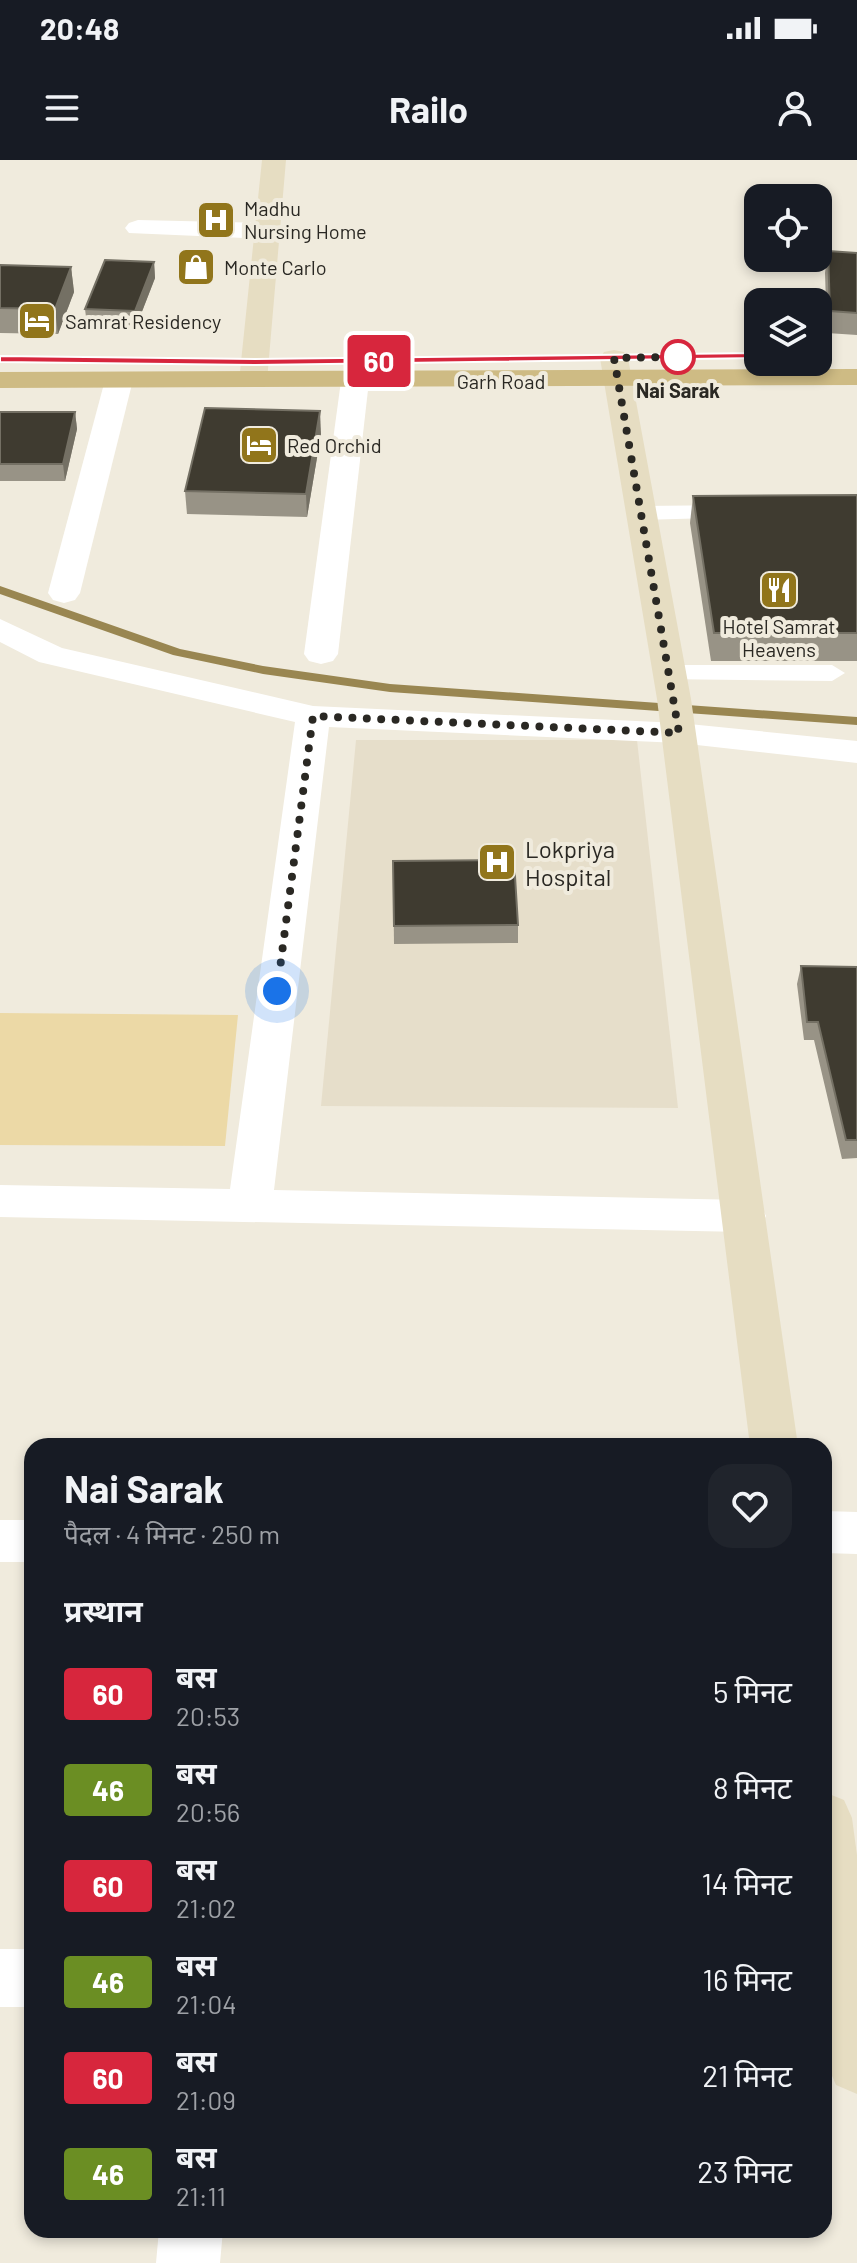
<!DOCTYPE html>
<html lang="hi">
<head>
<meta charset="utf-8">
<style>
  :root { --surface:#171b24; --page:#20242c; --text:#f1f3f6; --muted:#9ea1a6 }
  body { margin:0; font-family:Barlow,"Noto Sans Devanagari",sans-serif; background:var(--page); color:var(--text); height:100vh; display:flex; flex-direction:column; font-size:30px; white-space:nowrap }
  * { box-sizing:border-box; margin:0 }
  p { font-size:26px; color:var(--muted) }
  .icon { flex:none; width:44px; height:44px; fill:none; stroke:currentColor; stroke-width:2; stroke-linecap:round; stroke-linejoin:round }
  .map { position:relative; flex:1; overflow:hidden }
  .sheet { position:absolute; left:24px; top:1278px; width:808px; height:800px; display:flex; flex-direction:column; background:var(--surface); border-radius:24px; box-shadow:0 4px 12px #0003 }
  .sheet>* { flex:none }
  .badge { padding:0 16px; border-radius:6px; font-size:28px; line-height:52px }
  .fabs { position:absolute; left:744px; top:24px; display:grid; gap:16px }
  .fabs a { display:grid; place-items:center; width:88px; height:88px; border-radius:16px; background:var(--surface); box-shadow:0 4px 12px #0003; font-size:40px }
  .you { position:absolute; width:40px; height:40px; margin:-20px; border:6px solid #fff; border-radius:50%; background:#1a73e8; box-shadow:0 0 0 12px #1a73e833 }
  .map>.badge { position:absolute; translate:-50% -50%; box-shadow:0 0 0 4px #fff }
  h2 { padding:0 40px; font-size:30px; line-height:72px }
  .round { display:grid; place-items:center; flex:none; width:84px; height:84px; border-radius:24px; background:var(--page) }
  .headline { display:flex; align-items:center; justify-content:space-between; height:136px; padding:0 40px }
  h1 { font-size:38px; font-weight:700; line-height:60px }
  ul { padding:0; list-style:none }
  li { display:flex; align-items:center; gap:24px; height:96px; padding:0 40px }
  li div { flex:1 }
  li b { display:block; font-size:30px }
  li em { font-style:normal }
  li .badge { min-width:88px; font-weight:700; text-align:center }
  .status { display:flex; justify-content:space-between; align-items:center; height:56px; padding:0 40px; background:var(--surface); direction:ltr }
  .status svg { height:22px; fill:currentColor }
  header { display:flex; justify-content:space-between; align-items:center; height:104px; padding:0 40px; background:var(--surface); font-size:36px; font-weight:700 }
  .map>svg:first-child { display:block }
  .built { fill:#e6deca }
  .green { fill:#ecd9a6 }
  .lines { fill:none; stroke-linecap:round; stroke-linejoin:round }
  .stream { fill:#998651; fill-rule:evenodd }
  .lane { fill:#fff; fill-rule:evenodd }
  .street { fill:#fff; fill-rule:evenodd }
  .secondary { fill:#e6ddc2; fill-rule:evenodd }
  .primary { fill:#cebb84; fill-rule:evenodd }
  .wall { fill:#989386 }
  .shaded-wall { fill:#747064 }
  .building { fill:#3f3b30; stroke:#747064; stroke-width:2 }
  .line { fill:#d7263d; stroke:#fff; stroke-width:2 }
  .walk { stroke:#2a2823; stroke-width:8; stroke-dasharray:0 14.4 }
  .stop-dot { fill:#fff; stroke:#d7263d; stroke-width:4 }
  .labels { text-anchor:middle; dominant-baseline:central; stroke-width:8; stroke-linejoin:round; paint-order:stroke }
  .far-poi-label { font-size:20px; fill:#2a2823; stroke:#f0ebdd; text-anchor:start }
  .far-street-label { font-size:20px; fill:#2a2823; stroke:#f0ebdd }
  .far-stop-label { font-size:20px; font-weight:bold; fill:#2a2823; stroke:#f0ebdd }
  .poi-label { font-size:24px; fill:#2a2823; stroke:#f0ebdd; text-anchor:start }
</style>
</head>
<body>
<div class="status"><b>20:48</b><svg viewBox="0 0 49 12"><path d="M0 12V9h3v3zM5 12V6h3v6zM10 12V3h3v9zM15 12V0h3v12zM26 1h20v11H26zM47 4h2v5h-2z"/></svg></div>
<header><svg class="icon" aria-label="menu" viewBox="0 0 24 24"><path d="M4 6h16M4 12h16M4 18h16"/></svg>Railo<svg class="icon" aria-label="person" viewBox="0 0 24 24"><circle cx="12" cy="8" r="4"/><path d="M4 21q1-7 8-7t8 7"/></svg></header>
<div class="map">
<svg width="857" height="2103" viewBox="0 0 857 2103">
  <rect width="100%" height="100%" fill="#f0ebdd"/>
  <!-- built -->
  <polygon class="built" points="356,580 637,580 678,948 321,946"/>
  <!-- green -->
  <polygon class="green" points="0,853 238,855 225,986 0,985"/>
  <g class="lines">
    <!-- stream -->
    <polygon class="stream" points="0,426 180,489 263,506 390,524 857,557 857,565 390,532 263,514 173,495 0,434"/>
    <!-- lane -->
    <g class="lane">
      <polygon points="737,345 749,352 745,357 641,360 629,353 641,346"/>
      <polygon points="670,505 832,505 845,513 832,521 661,519 657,513 661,507"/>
    </g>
    <!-- street -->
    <g class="street">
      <polygon points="138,60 267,63 280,71 267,79 129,73 125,68 129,63"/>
      <polygon points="119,212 129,214 133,220 80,433 75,440 64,443 53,440 48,433 105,220 109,214"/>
      <polygon points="355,213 365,215 369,221 338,494 333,501 321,504 309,501 304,494 341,221 345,215"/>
      <polygon points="0,459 62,488 313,546 679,563 857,581 857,603 679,583 329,567 274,1030 744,1040 760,1044 766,1056 760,1068 744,1072 0,1057 0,1025 230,1029 295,562 39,502 0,482"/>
      <polygon points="824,1351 857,1352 857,1394 824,1393"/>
      <rect x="0" y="1360" width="32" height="42"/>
      <rect x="0" y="1789" width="32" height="58"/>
      <polygon points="159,2070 223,2070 220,2103 156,2103"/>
    </g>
    <!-- secondary -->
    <g class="secondary">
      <polygon points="262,0 286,0 267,221 263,227 243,227 239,221"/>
      <polygon points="614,190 624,192 628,198 691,539 798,1286 750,1286 657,539 600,198 604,192"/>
      <polygon points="824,1632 844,1640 852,1658 857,1695 857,1934 836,1925 827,1904 824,1880"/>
    </g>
    <!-- primary -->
    <polygon class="primary" points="857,209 857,225 0,228 0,212"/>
  </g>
  <!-- wall -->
  <g class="wall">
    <polygon points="828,91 857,93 857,175 827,173 825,113"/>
    <polygon points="154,102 155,118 136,167 87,165 85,149"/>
    <polygon points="0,105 71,107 74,132 58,174 0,173"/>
    <polygon points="0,252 75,252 77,269 65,321 0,321"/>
    <polygon points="321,274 307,357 187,354 185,331"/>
    <polygon points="857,335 857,501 711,501 690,363 693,336"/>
    <polygon points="393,701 518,765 518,783 394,784"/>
    <polygon points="801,806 857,807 857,998 842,999 814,880 804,880 797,824"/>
  </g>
  <!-- shaded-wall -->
  <g class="shaded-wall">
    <polygon points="154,102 155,118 136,167 135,151"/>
    <polygon points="71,107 74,132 58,174 55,149"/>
    <polygon points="320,251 321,274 307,357 306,334"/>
    <polygon points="75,252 77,269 65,321 63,304"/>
  </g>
  <!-- building -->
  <g class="building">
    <polygon points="828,91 857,93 857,153 830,151"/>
    <polygon points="105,100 154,102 135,151 85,149"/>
    <polygon points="0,105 71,107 55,149 0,148"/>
    <polygon points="205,248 320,251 306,334 185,331"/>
    <polygon points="0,252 75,252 63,304 0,304"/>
    <polygon points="857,335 857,473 714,473 693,336"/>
    <polygon points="514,700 518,765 394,766 393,701"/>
    <polygon points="801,806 857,807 857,980 846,980 818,862 807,862"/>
  </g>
  <!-- line -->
  <polygon class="line" points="758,193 761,198 255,205 0,202 0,196 255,199"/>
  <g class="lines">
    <!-- walk -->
    <polyline class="walk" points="277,831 313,556 679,573 614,198 678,197"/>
  </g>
  <!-- icons -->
  <defs>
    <g id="hospital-square" transform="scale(2)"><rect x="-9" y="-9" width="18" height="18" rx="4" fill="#91751b" stroke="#f0ebdd"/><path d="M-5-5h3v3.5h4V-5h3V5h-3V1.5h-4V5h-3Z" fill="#fff"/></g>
    <g id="shop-square" transform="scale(2)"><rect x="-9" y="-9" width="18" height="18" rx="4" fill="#91751b" stroke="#f0ebdd"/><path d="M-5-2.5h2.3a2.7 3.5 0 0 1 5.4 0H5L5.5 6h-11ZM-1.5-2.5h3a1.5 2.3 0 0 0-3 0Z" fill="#fff"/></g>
    <g id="hotel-square" transform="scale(2)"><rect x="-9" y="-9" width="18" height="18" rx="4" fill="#91751b" stroke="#f0ebdd"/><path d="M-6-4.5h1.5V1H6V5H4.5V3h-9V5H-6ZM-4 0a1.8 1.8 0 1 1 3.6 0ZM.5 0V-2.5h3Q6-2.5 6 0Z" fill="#fff"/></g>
    <g id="restaurant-square" transform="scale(2)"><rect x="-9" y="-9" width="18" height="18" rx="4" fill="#91751b" stroke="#f0ebdd"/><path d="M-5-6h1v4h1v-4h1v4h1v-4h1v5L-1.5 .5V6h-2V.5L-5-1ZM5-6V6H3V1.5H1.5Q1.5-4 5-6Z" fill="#fff"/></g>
  </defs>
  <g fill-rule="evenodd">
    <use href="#hospital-square" x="216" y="60"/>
    <use href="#shop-square" x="196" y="107"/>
    <use href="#hotel-square" x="37" y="161"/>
    <use href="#hotel-square" x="259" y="285"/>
    <use href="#restaurant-square" x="779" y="430"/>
    <use href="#hospital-square" x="497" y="702"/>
  </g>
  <!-- markers -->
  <circle class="stop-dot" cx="678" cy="197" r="16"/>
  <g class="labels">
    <!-- far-poi labels -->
    <g class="far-poi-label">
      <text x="244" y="48">Madhu<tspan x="244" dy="23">Nursing Home</tspan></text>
      <text x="224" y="107">Monte Carlo</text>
      <text x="65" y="161">Samrat Residency</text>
      <text x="287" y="285">Red Orchid</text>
      <text x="779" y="466" text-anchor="middle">Hotel Samrat<tspan x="779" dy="23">Heavens</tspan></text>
    </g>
    <!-- far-street labels -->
    <g class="far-street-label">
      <text x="501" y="221">Garh Road</text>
    </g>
    <!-- far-stop labels -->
    <g class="far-stop-label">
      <text x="678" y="230">Nai Sarak</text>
    </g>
    <!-- poi labels -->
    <g class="poi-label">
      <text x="525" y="688">Lokpriya<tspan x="525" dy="28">Hospital</tspan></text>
    </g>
  </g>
</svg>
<div class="fabs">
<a><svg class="icon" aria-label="locate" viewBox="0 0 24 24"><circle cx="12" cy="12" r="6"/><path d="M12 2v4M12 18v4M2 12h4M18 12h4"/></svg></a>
<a><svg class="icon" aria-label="layers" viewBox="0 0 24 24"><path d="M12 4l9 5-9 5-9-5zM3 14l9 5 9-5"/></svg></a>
</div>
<div class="you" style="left:277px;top:831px"></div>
<b class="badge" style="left:379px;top:201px;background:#d7263d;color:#fff">60</b>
<section class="sheet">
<div class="headline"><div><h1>Nai Sarak</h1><p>पैदल · 4 मिनट · 250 m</p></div><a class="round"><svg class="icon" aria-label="heart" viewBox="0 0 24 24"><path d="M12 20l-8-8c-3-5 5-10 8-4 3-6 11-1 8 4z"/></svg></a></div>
<h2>प्रस्थान</h2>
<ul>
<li><span class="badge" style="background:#d7263d;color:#fff">60</span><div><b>बस</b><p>20:53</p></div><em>5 मिनट</em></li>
<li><span class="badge" style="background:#6b8e23;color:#fff">46</span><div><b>बस</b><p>20:56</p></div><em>8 मिनट</em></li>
<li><span class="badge" style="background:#d7263d;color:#fff">60</span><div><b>बस</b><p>21:02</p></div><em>14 मिनट</em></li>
<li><span class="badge" style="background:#6b8e23;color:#fff">46</span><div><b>बस</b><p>21:04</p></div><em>16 मिनट</em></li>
<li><span class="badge" style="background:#d7263d;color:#fff">60</span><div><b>बस</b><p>21:09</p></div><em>21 मिनट</em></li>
<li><span class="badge" style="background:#6b8e23;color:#fff">46</span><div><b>बस</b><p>21:11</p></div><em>23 मिनट</em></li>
</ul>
</section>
</div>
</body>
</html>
